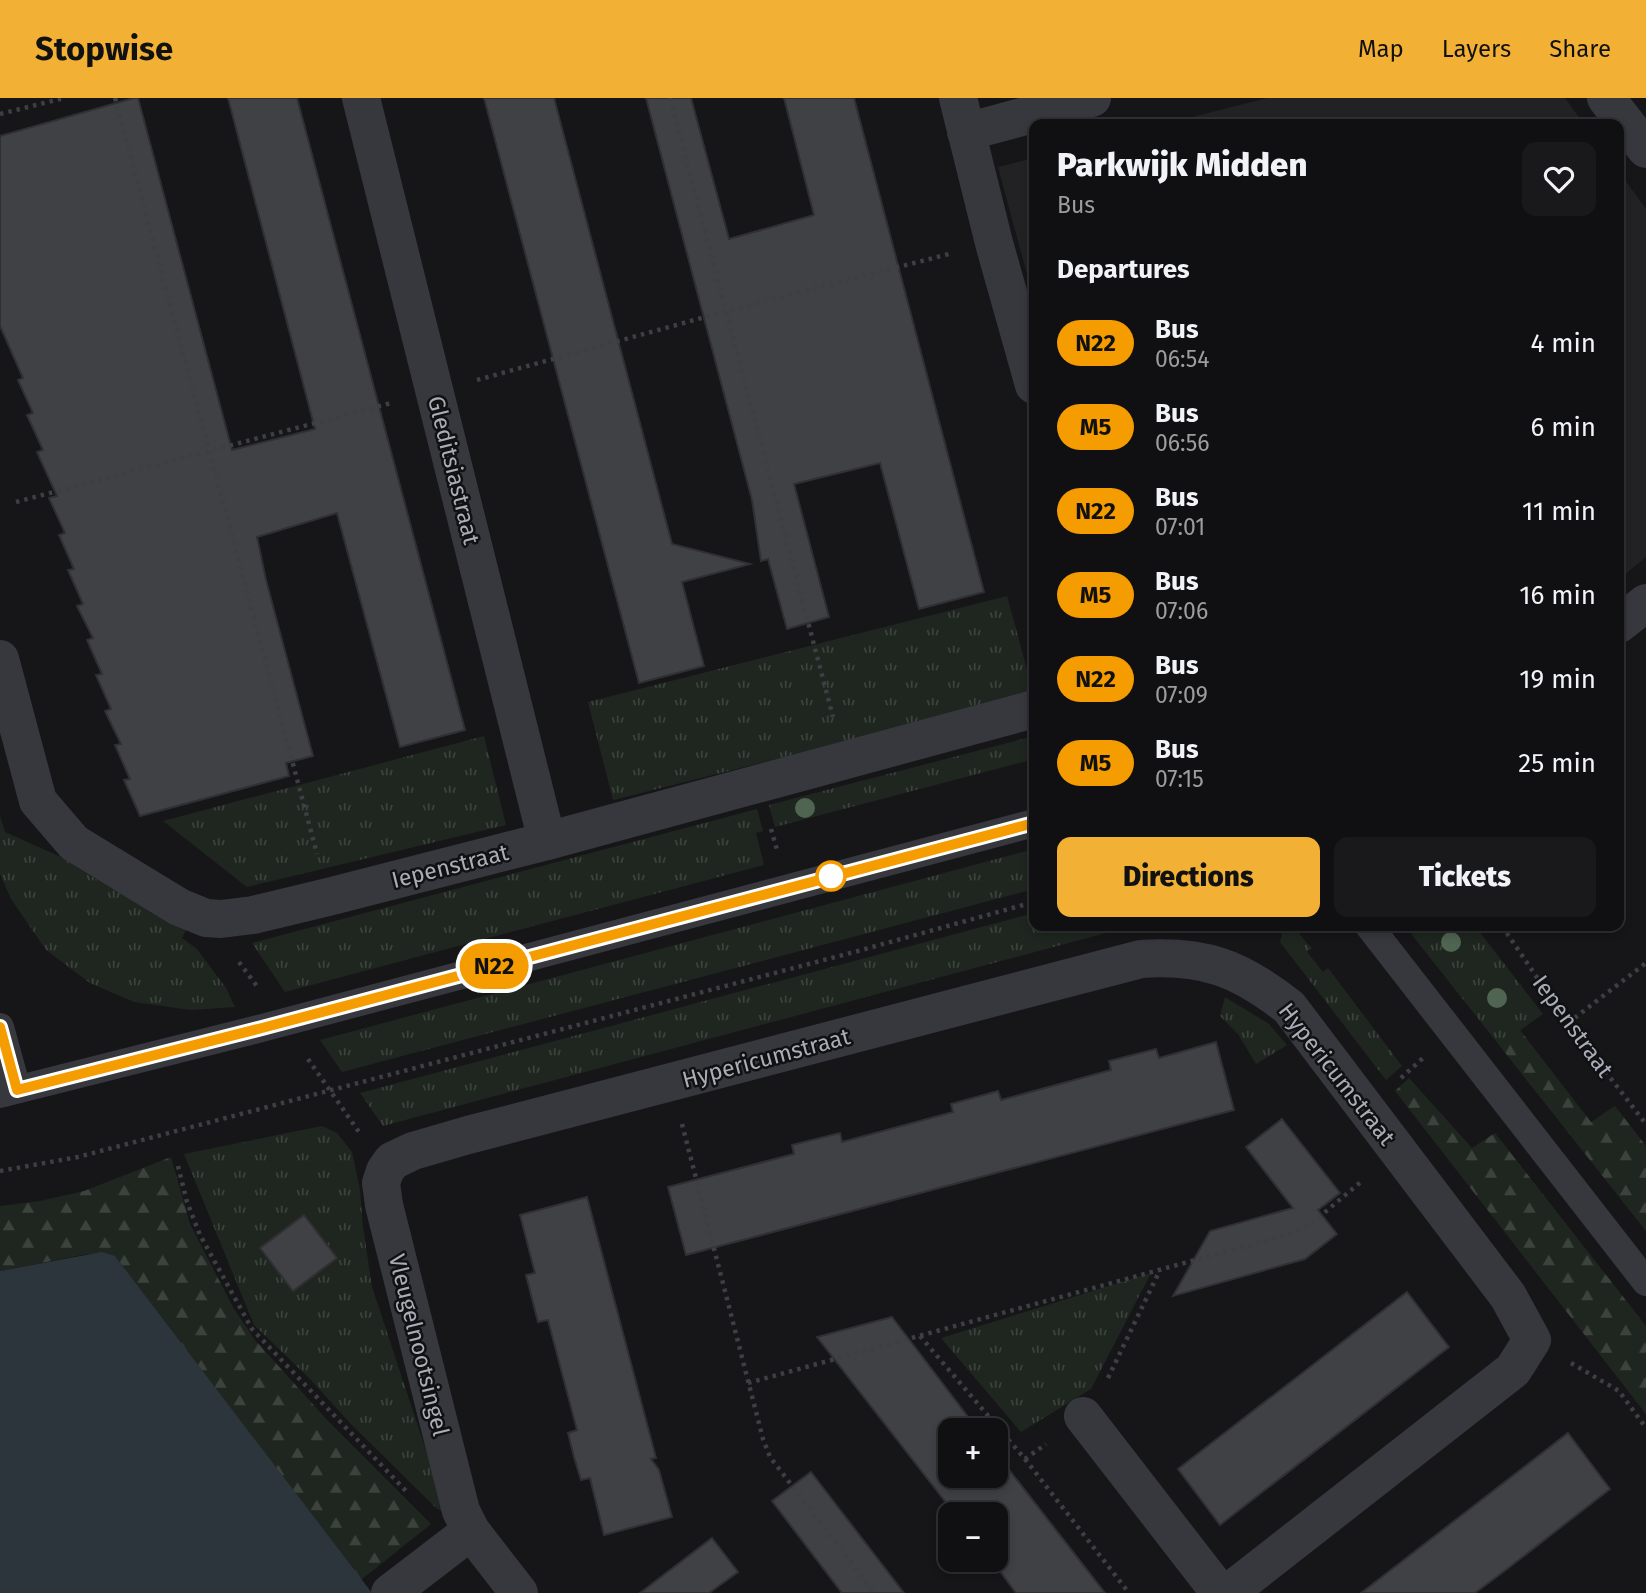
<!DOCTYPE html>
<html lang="en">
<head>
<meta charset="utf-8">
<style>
  :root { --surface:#101012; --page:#19191b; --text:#f1f3f6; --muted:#9c9d9f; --line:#303032; --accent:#f2b134 }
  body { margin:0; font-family:"Fira Sans",sans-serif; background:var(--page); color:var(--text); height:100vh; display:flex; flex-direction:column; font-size:26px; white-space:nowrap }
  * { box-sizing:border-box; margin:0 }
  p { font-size:23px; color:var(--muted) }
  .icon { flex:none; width:38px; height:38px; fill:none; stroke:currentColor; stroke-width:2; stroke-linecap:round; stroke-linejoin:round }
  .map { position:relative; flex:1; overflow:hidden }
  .drawer { position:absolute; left:1029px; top:21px; width:595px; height:812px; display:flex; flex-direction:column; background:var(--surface); border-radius:14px; box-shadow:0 4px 10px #0003,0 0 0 2px var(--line) }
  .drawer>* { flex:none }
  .badge { padding:0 14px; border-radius:23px; font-size:24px; line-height:46px }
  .controls { position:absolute; left:938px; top:1320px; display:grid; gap:14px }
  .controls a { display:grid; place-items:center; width:70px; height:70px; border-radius:14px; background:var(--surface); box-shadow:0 4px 10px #0003,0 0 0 2px var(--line); font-size:35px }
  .map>.badge { position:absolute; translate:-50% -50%; box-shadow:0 0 0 4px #fff }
  h2 { padding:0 28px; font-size:26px; line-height:63px }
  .round { display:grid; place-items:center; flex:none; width:74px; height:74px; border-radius:14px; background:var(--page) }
  .summary { display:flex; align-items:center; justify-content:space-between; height:119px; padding:0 28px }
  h1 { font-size:33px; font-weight:800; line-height:52px }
  .primary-button { display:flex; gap:14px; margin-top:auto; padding:14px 28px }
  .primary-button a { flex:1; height:80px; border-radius:14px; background:var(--accent); color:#111; font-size:28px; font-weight:800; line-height:80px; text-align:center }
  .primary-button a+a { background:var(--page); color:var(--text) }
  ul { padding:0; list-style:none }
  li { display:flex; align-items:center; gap:21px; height:84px; padding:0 28px }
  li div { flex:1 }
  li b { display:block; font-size:26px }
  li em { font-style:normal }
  li .badge { min-width:77px; font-weight:700; text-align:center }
  header { display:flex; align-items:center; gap:42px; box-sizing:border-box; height:98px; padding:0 35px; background:var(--accent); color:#111 }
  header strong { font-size:33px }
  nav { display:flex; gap:38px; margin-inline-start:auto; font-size:24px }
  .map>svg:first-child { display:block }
  .built { fill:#222225 }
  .grass { fill:url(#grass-tufts) }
  .forest { fill:url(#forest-firs) }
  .water { fill:#2c353c }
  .building { fill:#404145; stroke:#303034; stroke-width:2 }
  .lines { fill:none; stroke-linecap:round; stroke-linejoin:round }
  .path { stroke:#3d3f44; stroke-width:4.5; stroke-dasharray:3.5 5; stroke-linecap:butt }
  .service { stroke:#37383d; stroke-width:28 }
  .minor { stroke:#37383d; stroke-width:38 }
  .tree { fill:#506452 }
  .line-casing { stroke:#fff; stroke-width:16 }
  .line { stroke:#f59c00; stroke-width:10 }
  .stop-dot { fill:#fff; stroke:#f59c00; stroke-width:3.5 }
  .labels { text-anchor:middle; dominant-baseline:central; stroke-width:5; stroke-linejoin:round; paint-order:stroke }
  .street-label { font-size:23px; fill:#a8adb8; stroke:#111113 }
</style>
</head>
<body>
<header>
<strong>Stopwise</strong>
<nav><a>Map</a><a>Layers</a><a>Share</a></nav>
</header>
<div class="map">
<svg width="1646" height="1495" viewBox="0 0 1646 1495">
  <defs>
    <pattern id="grass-tufts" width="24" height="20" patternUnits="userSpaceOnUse" patternTransform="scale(1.75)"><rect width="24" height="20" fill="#1e261f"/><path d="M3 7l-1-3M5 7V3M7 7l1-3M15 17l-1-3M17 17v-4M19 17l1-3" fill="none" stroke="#3c433d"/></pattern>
    <pattern id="forest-firs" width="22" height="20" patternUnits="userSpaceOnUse" patternTransform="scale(1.75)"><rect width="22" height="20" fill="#1e261f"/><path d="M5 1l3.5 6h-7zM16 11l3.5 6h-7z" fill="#3c433d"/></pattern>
  </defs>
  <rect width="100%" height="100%" fill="#161618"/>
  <!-- built -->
  <g class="built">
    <polygon points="1267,0 1565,0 1584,26 1165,26"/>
    <polygon points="1034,60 1034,202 998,69"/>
    <polygon points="1619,74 1646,111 1646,459 1619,481"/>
  </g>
  <!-- grass -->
  <g class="grass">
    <polygon points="1007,498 1034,597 613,702 588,604"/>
    <polygon points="484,638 506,727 247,789 163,723"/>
    <polygon points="1034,638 1034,661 775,729 769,707"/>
    <polygon points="757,711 763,733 756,735 764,767 285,894 252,845"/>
    <polygon points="0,718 5,734 61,759 99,783 187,830 182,840 197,851 226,890 235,909 191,912 134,904 90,885 46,852 11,801 0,776"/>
    <polygon points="1034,751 1034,791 342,974 320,942"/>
    <polygon points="1034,815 1034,828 1132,828 383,1028 360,995"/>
    <polygon points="1284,828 1293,828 1311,850 1307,854 1323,874 1328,870 1402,968 1386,982 1280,844"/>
    <polygon points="1405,828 1475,828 1543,916 1499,947"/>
    <polygon points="1225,899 1269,926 1287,947 1256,966 1238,936 1220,918"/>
    <polygon points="322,1028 337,1035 352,1054 360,1092 363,1129 372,1189 447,1416 436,1410 349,1324 309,1280 254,1227 184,1056"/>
    <polygon points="1151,1175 1091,1291 1021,1334 941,1240"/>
  </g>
  <!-- forest -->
  <g class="forest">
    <polygon points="1520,932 1591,1024 1615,1008 1646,1048 1646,1133 1499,947"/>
    <polygon points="1409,980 1472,1050 1495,1035 1646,1228 1646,1316 1395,993"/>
    <polygon points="171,1059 190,1126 234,1211 255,1242 329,1324 431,1426 361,1482 115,1158 87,1156 0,1173 0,1108 40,1103 84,1093"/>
  </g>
  <!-- water -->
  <polygon class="water" points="102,1154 115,1158 372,1495 0,1495 0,1173"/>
  <!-- building -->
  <g class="building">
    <polygon points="134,0 138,0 232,352 315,331 228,0 297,0 465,632 400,649 337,415 257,439 266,482 313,658 286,665 289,678 140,718 124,682 130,681 115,647 121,646 105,613 111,611 96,577 102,576 87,542 93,540 77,508 83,506 68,472 74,471 59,437 65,435 49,400 57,398 37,354 43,352 27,317 33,315 18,282 23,280 0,228 0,38"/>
    <polygon points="484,0 554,0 672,446 750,466 682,484 704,568 639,585"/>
    <polygon points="646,0 691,0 729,141 814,117 784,0 854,0 984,494 919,511 880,365 794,386 829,519 787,531 768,461 761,463 752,402"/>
    <polygon points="1216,944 1234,1012 686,1157 668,1089 794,1056 792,1047 840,1035 842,1044 953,1014 951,1006 998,993 1001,1002 1111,972 1109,963 1156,951 1159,960"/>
    <polygon points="1282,1021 1340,1095 1318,1112 1337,1136 1305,1161 1173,1198 1210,1133 1293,1110 1246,1049"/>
    <polygon points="587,1099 656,1360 651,1361 659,1372 672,1419 604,1437 590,1380 581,1382 574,1359 568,1335 577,1332 548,1222 538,1224 526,1177 535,1175 520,1117"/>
    <polygon points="304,1117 337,1160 293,1193 260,1150"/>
    <polygon points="1407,1194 1449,1249 1220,1427 1178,1371"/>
    <polygon points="892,1219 978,1332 950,1332 950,1377 996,1377 996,1355 1105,1495 1016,1495 991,1461 996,1461 996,1416 955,1416 817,1239"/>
    <polygon points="1568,1335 1610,1391 1511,1468 1475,1495 1361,1495"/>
    <polygon points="811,1374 834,1404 904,1495 842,1495 772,1403"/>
    <polygon points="712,1440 738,1474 709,1495 640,1495"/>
  </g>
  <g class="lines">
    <!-- path -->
    <g class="path">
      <polyline points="115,0 317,756"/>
      <polyline points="670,0 833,619"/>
      <polyline points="0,16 64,0"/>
      <polyline points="477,282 727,213 949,156"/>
      <polyline points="16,404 391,305"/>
      <polyline points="771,731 777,752"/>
      <polyline points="1502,828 1568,925 1646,1026"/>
      <polyline points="239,864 259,891"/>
      <polyline points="1568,925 1646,865"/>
      <polyline points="308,961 359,1034"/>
      <polyline points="1401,980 1423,960"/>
      <polyline points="682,1026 763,1341 770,1359 874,1495"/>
      <polyline points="178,1068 187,1104 200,1137 252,1231 407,1394"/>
      <polyline points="0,1073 78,1059 858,853 1034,804"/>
      <polyline points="920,1238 1025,1361 1046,1346"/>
      <polyline points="1571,1265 1619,1293 1646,1330"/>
      <polyline points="1108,1280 1160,1172"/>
      <polyline points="748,1285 1297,1134 1311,1126 1363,1082"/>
      <polyline points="1025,1361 1129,1495"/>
    </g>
    <!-- service -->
    <g class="service">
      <polyline points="1369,828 1646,1184"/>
      <polyline points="0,929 17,991"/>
      <polyline points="0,996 262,930 1034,725"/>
    </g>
    <!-- minor -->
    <g class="minor">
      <polyline points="361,0 547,743"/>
      <polyline points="958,0 994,145 1034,287"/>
      <polyline points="1606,0 1646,51"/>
      <polyline points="966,34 1092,0"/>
      <polyline points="1619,526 1646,505"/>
      <polyline points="0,561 38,703 74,745 179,809 206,820 221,821 253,817 328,799 547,743 1034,611"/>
      <polyline points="1083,1318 1220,1495"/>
      <polyline points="390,1495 471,1433"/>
      <path d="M519 1495 471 1433 461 1413 384 1107 381 1085 385 1073 392 1063 413 1053 468 1037 1141 861C1205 857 1239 870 1289 909L1508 1198 1532 1242 1513 1272 1228 1495"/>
    </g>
  </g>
  <!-- trees -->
  <g class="tree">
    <circle cx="805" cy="710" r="10"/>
    <circle cx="1451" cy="844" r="10"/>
    <circle cx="1497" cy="900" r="10"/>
  </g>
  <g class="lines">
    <!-- line casing -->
    <g class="line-casing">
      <polyline id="line" points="0,929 17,992 262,930 1034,725"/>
    </g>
    <!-- line -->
    <use href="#line" class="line"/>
  </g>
  <!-- markers -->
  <circle class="stop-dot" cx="831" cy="778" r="14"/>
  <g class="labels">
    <!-- street labels -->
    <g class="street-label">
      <text transform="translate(454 372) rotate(76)">Gleditsiastraat</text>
      <text transform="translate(450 768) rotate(-14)">Iepenstraat</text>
      <text transform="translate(1573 928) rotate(54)">Iepenstraat</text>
      <text transform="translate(766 960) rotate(-15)">Hypericumstraat</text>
      <text transform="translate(1337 976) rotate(52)">Hypericumstraat</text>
      <text transform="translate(419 1247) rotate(76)">Vleugelnootsingel</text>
    </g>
  </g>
</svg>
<div class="controls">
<a>+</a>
<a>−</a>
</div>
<b class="badge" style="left:494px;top:868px;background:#f59c00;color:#111">N22</b>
<section class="drawer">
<div class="summary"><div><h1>Parkwijk Midden</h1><p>Bus</p></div><a class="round"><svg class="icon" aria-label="heart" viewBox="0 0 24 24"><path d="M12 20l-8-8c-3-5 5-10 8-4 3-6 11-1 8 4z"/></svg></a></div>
<h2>Departures</h2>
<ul>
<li><span class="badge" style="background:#f59c00;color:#111">N22</span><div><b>Bus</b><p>06:54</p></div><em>4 min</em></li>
<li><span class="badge" style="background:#f59c00;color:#111">M5</span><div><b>Bus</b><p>06:56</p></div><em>6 min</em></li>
<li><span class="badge" style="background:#f59c00;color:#111">N22</span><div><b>Bus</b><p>07:01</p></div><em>11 min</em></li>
<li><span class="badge" style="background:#f59c00;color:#111">M5</span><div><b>Bus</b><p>07:06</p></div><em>16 min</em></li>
<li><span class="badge" style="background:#f59c00;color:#111">N22</span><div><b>Bus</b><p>07:09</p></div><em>19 min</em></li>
<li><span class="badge" style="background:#f59c00;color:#111">M5</span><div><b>Bus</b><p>07:15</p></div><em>25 min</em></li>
</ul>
<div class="primary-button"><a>Directions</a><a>Tickets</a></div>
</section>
</div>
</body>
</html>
